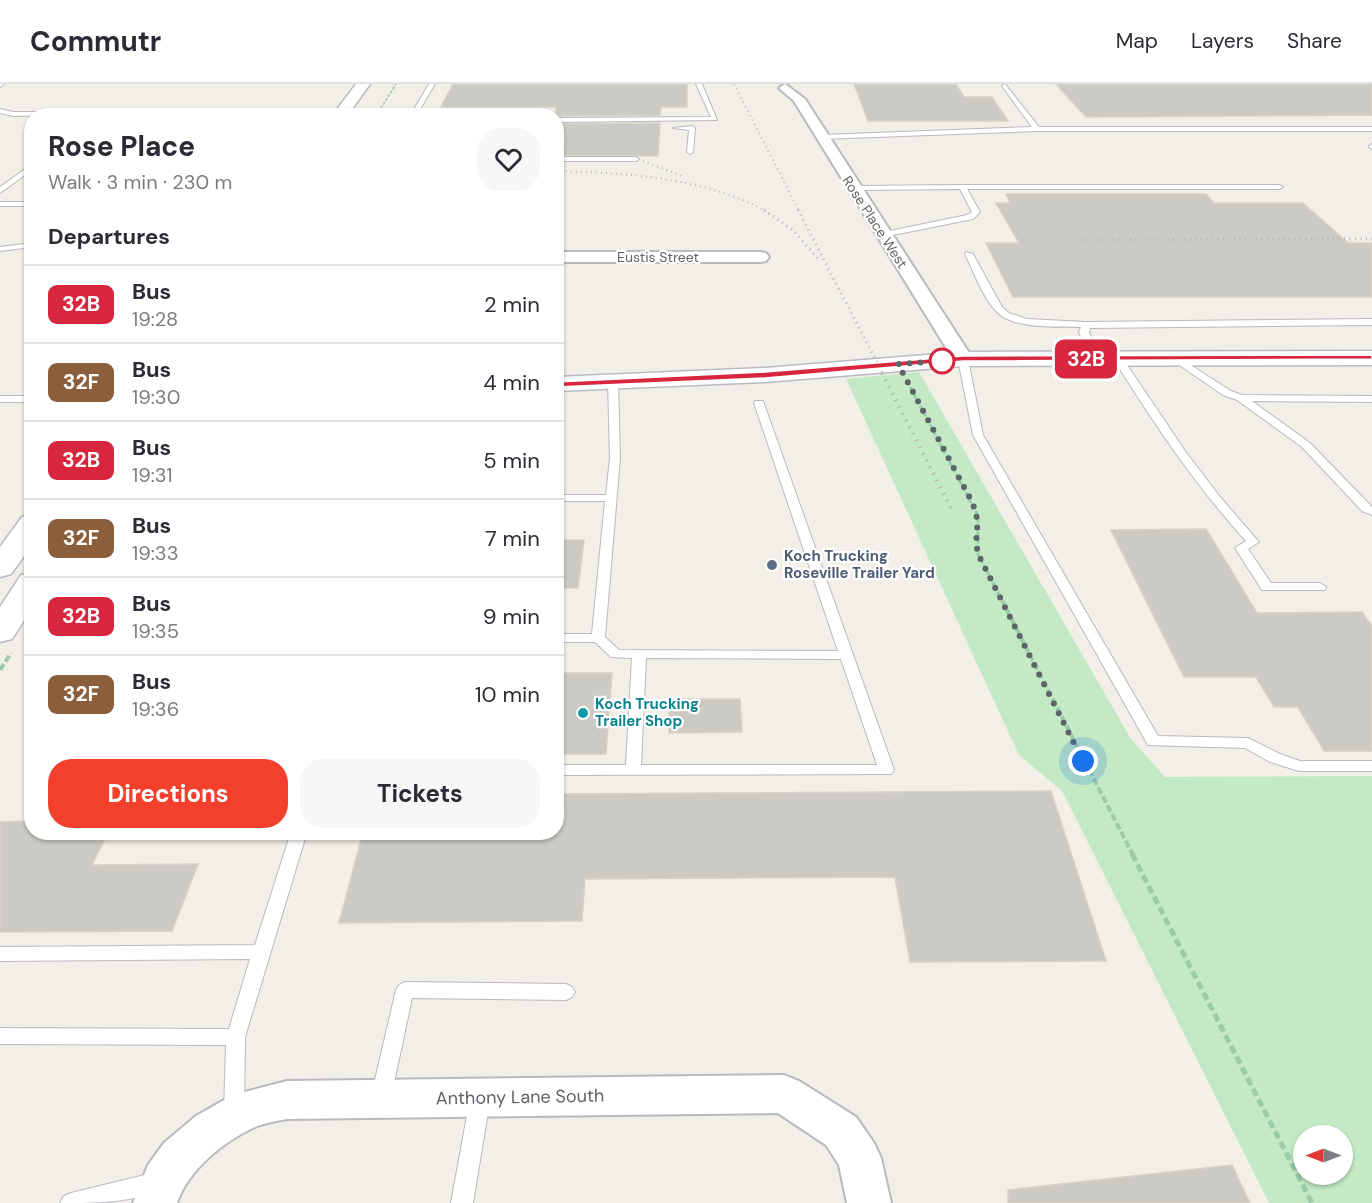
<!DOCTYPE html>
<html lang="en">
<head>
<meta charset="utf-8">
<style>
  :root { --surface:#fff; --page:#f7f7f7; --text:#2b2b33; --muted:#7c7c81; --line:#e1e1e2; --accent:#f3402c }
  body { margin:0; font-family:"DM Sans",sans-serif; background:var(--page); color:var(--text); height:100vh; display:flex; flex-direction:column; font-size:22px; white-space:nowrap }
  * { box-sizing:border-box; margin:0 }
  p { font-size:20px; color:var(--muted) }
  .icon { flex:none; width:33px; height:33px; fill:none; stroke:currentColor; stroke-width:2; stroke-linecap:round; stroke-linejoin:round }
  .map { position:relative; flex:1; overflow:hidden }
  .sheet { position:absolute; left:24px; top:24px; width:540px; height:732px; display:flex; flex-direction:column; background:var(--surface); border-radius:24px; box-shadow:0 2px 4px #0004 }
  .sheet>* { flex:none }
  .badge { padding:0 12px; border-radius:9px; font-size:21px; line-height:39px }
  .needle { width:39px; rotate:270deg }
  .fabs { position:absolute; left:1293px; top:1041px; display:grid; gap:12px }
  .fabs a { display:grid; place-items:center; width:60px; height:60px; border-radius:50%; background:var(--surface); box-shadow:0 2px 4px #0004; font-size:30px }
  .you { position:absolute; width:30px; height:30px; margin:-15px; border:4px solid #fff; border-radius:50%; background:#1a73e8; box-shadow:0 0 0 9px #1a73e833 }
  .map>.badge { position:absolute; translate:-50% -50%; box-shadow:0 0 0 3px #fff }
  h2 { padding:0 24px; font-size:22px; line-height:54px }
  .round { display:grid; place-items:center; flex:none; width:63px; height:63px; border-radius:24px; background:var(--page) }
  .head { display:flex; align-items:center; justify-content:space-between; height:102px; padding:0 24px }
  h1 { font-size:28px; font-weight:700; line-height:45px }
  .action { display:flex; gap:12px; margin-top:auto; padding:12px 24px }
  .action a { flex:1; height:69px; border-radius:24px; background:var(--accent); color:#fff; font-size:24px; font-weight:700; line-height:69px; text-align:center }
  .action a+a { background:var(--page); color:var(--text) }
  ul { padding:0; list-style:none }
  li { display:flex; align-items:center; gap:18px; height:78px; padding:0 24px; border-top:2px solid var(--line) }
  li div { flex:1 }
  li b { display:block; font-size:22px }
  li em { font-style:normal }
  li .badge { min-width:66px; font-weight:700; text-align:center }
  header { display:flex; align-items:center; gap:36px; box-sizing:border-box; height:84px; padding:0 30px; background:var(--surface); border-bottom:2px solid var(--line) }
  header strong { font-size:28px }
  nav { display:flex; gap:33px; margin-inline-start:auto; font-size:21px }
  .map>svg:first-child { display:block }
  .green { fill:#c3eac4; fill-rule:evenodd }
  .building { fill:#cccac4; stroke:#d7d2c5; stroke-width:1.5 }
  .lines { fill:none; stroke-linecap:round; stroke-linejoin:round }
  .lane-casing { stroke:#b7babe; stroke-width:2 }
  .street-casing { stroke:#b7babe; stroke-width:4 }
  .secondary-casing { stroke:#b8bcc1; stroke-width:3 }
  .path-far3 { stroke:#9bcbaa; stroke-width:1.5; stroke-dasharray:3 1.5; stroke-linecap:butt }
  .path-far2 { stroke:#9bcbaa; stroke-width:3; stroke-dasharray:5 2; stroke-linecap:butt }
  .path-far1 { stroke:#9bcbaa; stroke-width:4; stroke-dasharray:7 3; stroke-linecap:butt }
  .path { stroke:#9bcbaa; stroke-width:5; stroke-dasharray:8 4; stroke-linecap:butt }
  .lane { fill:#fff; fill-rule:evenodd }
  .street { fill:#fff; fill-rule:evenodd }
  .secondary { fill:#fff; fill-rule:evenodd }
  .rail-far2 { stroke:#b6b7b8; stroke-width:2; stroke-dasharray:1 4; stroke-linecap:butt }
  .rail-far1 { stroke:#b6b7b8; stroke-width:3; stroke-dasharray:1 4.5; stroke-linecap:butt }
  .rail { stroke:#b6b7b8; stroke-width:4; stroke-dasharray:1.5 6; stroke-linecap:butt }
  .line { fill:#d7263d; stroke:#fff; stroke-width:1.5 }
  .walk { stroke:#5e6368; stroke-width:6; stroke-dasharray:0 10.8 }
  .stop-dot { fill:#fff; stroke:#d7263d; stroke-width:3 }
  .service-dot { fill:#5c6f8a; stroke:#fff; stroke-width:2 }
  .culture-dot { fill:#0f9aa8; stroke:#fff; stroke-width:2 }
  .labels { text-anchor:middle; dominant-baseline:central; stroke-width:4.5; stroke-linejoin:round; paint-order:stroke }
  .far-street-label { font-size:14px; fill:#5e6368; stroke:#fff }
  .service-label { font-size:15px; font-weight:bold; fill:#4e5e75; stroke:#fff; text-anchor:start }
  .culture-label { font-size:15px; font-weight:bold; fill:#0d838f; stroke:#fff; text-anchor:start }
  .near-street-label { font-size:18px; fill:#5e6368; stroke:#fff }
</style>
</head>
<body>
<header>
<strong>Commutr</strong>
<nav><a>Map</a><a>Layers</a><a>Share</a></nav>
</header>
<div class="map">
<svg width="1372" height="1119" viewBox="0 0 1372 1119">
  <rect width="100%" height="100%" fill="#f1efe7"/>
  <!-- green -->
  <path class="green" d="M919 288 1131 655 1165 693 1372 692V1119H1269L1062 707 1019 671 846 295ZM1304 1052H1342V1090H1304Z"/>
  <!-- building -->
  <g class="building">
    <polygon points="453,0 687,0 687,23 661,23 660,31 556,32 556,23 441,23"/>
    <polygon points="854,0 956,0 964,13 992,13 1008,37 868,37"/>
    <polygon points="1056,0 1372,0 1372,31 1086,33"/>
    <polygon points="660,39 658,72 556,71 556,40"/>
    <polygon points="1006,110 1206,110 1214,119 1303,119 1348,159 1372,159 1372,213 1013,213 986,159 1019,159 996,119 1010,119"/>
    <polygon points="1206,445 1257,529 1362,528 1372,542 1372,667 1324,667 1298,623 1274,623 1256,593 1184,593 1111,446"/>
    <polygon points="556,456 584,456 578,504 556,504"/>
    <polygon points="556,589 612,589 606,670 556,670"/>
    <polygon points="669,615 740,615 742,648 669,649"/>
    <polygon points="1051,707 1106,877 910,878 895,793 585,795 582,837 339,839 363,748 556,748 556,710"/>
    <polygon points="32,737 32,748 101,748 97,757 104,757 92,781 198,780 172,847 0,848 0,738"/>
    <polygon points="1232,1081 1250,1119 1008,1119 1008,1106"/>
  </g>
  <g class="lines">
    <!-- lane casing -->
    <g class="lane-casing">
      <g id="lane">
        <polygon points="0,0 4,0 0,3"/>
        <polygon points="429,0 435,0 416,32 410,32"/>
        <polygon points="696,0 702,0 717,36 556,38 556,34 711,33"/>
        <polygon points="1005,0 1039,43 1372,43 1372,47 1037,47 822,55 819,53 822,51 1032,43 1002,2"/>
        <polygon points="0,25 13,28 95,28 98,30 13,32 0,29"/>
        <polygon points="692,42 695,44 693,68 690,70 687,68 689,46 673,44"/>
        <polygon points="1372,60 1372,65 1370,64 1369,62"/>
        <polygon points="556,73 636,73 639,75 636,77 556,77"/>
        <polygon points="32,80 32,86 0,109 0,103"/>
        <polygon points="962,101 1279,101 1283,103 1279,105 967,105 980,128 973,135 883,153 879,151 880,149 967,131 972,128 960,105 854,106 850,104 854,102"/>
        <rect x="0" y="118" width="32" height="4"/>
        <polygon points="32,159 32,163 0,167 0,163"/>
        <path d="M966 168 973 170 1002 223 1009 229 1027 235 1086 238 1372 235V241L1090 244 1089 249 1103 275 1098 278 1093 275 1079 249 1081 243C1057 242 1013 246 996 227 982 212 974 188 965 170Z"/>
        <path d="M1118 271 1121 272 1185 367 1220 413 1259 458 1248 465 1271 499H1320L1326 503 1325 506H1262L1235 464 1246 457C1195 401 1153 338 1113 274Z"/>
        <polygon points="1175,271 1231,307 1242,311 1372,312 1372,318 1252,317 1310,359 1372,423 1372,431 1362,427 1302,363 1237,316 1223,311 1172,276 1172,272"/>
        <polygon points="963,272 968,275 983,351 1158,652 1248,654 1280,670 1300,677 1372,677 1372,687 1299,687 1270,678 1245,664 1148,661 973,351 958,275"/>
        <path d="M613 295 618 298 620 374 605 553 619 566 838 567 754 319 755 317H763L894 686 891 690 556 691V681H626L632 574 611 573 595 558H556V550H592L605 417H556V411H606L610 374 608 298ZM646 574 841 575 877 681H641Z"/>
        <rect x="0" y="312" width="32" height="6"/>
        <polygon points="291,748 307,748 245,953 244,1028 241,1034 234,1037 227,1034 224,1028 226,961 0,960 0,944 229,945 250,875 0,877 0,863 255,861"/>
        <polygon points="405,898 566,900 572,903 575,908 572,913 566,916 412,914 391,1013 388,1019 381,1022 374,1019 371,1013 396,906 399,901"/>
        <polygon points="480,1006 487,1009 490,1015 473,1119 451,1119 470,1015 473,1009"/>
        <path d="M157 1088 164 1091 167 1098 164 1105C130 1119 97 1119 60 1119L64 1112 71 1109Z"/>
      </g>
    </g>
    <!-- street casing -->
    <g class="street-casing">
      <g id="street">
        <polygon points="785,0 805,15 973,275 970,279 956,279 953,275 794,17 779,4"/>
        <polygon points="556,168 760,168 766,169 769,173 766,177 760,178 556,178"/>
        <path d="M784 991 799 997 856 1033 874 1059 881 1074 891 1119H847L839 1081 826 1061 778 1029 287 1035C277 1037 265 1039 255 1043 224 1057 188 1086 177 1119H133L148 1081 164 1059 196 1032 233 1011 287 997Z"/>
      </g>
    </g>
    <!-- secondary casing -->
    <g class="secondary-casing">
      <g id="secondary">
        <polygon points="356,0 370,0 347,32 332,32"/>
        <polygon points="1372,267 1372,281 963,282 765,298 556,307 556,293 765,284 963,268"/>
        <polygon points="32,430 32,461 11,490 0,493 0,463 22,433"/>
        <polygon points="32,489 32,524 12,555 0,558 0,523 21,491"/>
      </g>
    </g>
    <!-- path-far3 -->
    <polyline class="path-far3" points="376,32 396,0"/>
    <!-- path-far2 -->
    <polyline class="path-far2" points="907,297 978,432 978,470 994,500"/>
    <!-- path-far1 -->
    <g class="path-far1">
      <polyline points="993,499 1133,771"/>
      <polyline points="0,586 11,569"/>
    </g>
    <!-- path -->
    <polyline class="path" points="1132,770 1312,1119"/>
    <!-- lane -->
    <use href="#lane" class="lane"/>
    <!-- street -->
    <use href="#street" class="street"/>
    <!-- secondary -->
    <use href="#secondary" class="secondary"/>
    <!-- rail-far2 -->
    <g class="rail-far2">
      <polyline points="734,0 799,127"/>
      <polyline points="643,77 685,93"/>
      <path d="M556 87C627 89 702 93 766 127"/>
    </g>
    <!-- rail-far1 -->
    <g class="rail-far1">
      <polyline points="764,126 793,146 819,176"/>
      <polyline points="798,126 883,290"/>
      <polyline points="1080,156 1372,155"/>
    </g>
    <!-- rail -->
    <polyline class="rail" points="882,289 952,426"/>
  </g>
  <!-- line -->
  <polygon class="line" points="1372,271 1372,275 963,277 765,294 556,303 552,300 556,298 765,288 963,272"/>
  <g class="lines">
    <!-- walk -->
    <path class="walk" d="M942 277 898 280 971 416C983 442 973 446 978 470L1083 677"/>
  </g>
  <!-- markers -->
  <circle class="stop-dot" cx="942" cy="277" r="12"/>
  <circle class="service-dot" cx="772" cy="481" r="6"/>
  <circle class="culture-dot" cx="583" cy="629" r="6"/>
  <g class="labels">
    <!-- far-street labels -->
    <g class="far-street-label">
      <text transform="translate(875 138) rotate(57)">Rose Place West</text>
      <text x="658" y="173">Eustis Street</text>
    </g>
    <!-- service labels -->
    <g class="service-label">
      <text x="784" y="472">Koch Trucking<tspan x="784" dy="17">Roseville Trailer Yard</tspan></text>
    </g>
    <!-- culture labels -->
    <g class="culture-label">
      <text x="595" y="620">Koch Trucking<tspan x="595" dy="17">Trailer Shop</tspan></text>
    </g>
    <!-- near-street labels -->
    <g class="near-street-label">
      <text transform="translate(520 1013) rotate(-1)">Anthony Lane South</text>
    </g>
  </g>
</svg>
<div class="fabs">
<a><svg class="needle" viewBox="-14 -14 28 28"><path d="M0-13l5 13h-10z" fill="#e53935"/><path d="M0 13l5-13h-10z" fill="#7c7c81"/></svg></a>
</div>
<div class="you" style="left:1083px;top:677px"></div>
<b class="badge" style="left:1086px;top:275px;background:#d7263d;color:#fff">32B</b>
<section class="sheet">
<div class="head"><div><h1>Rose Place</h1><p>Walk · 3 min · 230 m</p></div><a class="round"><svg class="icon" aria-label="heart" viewBox="0 0 24 24"><path d="M12 20l-8-8c-3-5 5-10 8-4 3-6 11-1 8 4z"/></svg></a></div>
<h2>Departures</h2>
<ul>
<li><span class="badge" style="background:#d7263d;color:#fff">32B</span><div><b>Bus</b><p>19:28</p></div><em>2 min</em></li>
<li><span class="badge" style="background:#8b5e3c;color:#fff">32F</span><div><b>Bus</b><p>19:30</p></div><em>4 min</em></li>
<li><span class="badge" style="background:#d7263d;color:#fff">32B</span><div><b>Bus</b><p>19:31</p></div><em>5 min</em></li>
<li><span class="badge" style="background:#8b5e3c;color:#fff">32F</span><div><b>Bus</b><p>19:33</p></div><em>7 min</em></li>
<li><span class="badge" style="background:#d7263d;color:#fff">32B</span><div><b>Bus</b><p>19:35</p></div><em>9 min</em></li>
<li><span class="badge" style="background:#8b5e3c;color:#fff">32F</span><div><b>Bus</b><p>19:36</p></div><em>10 min</em></li>
</ul>
<div class="action"><a>Directions</a><a>Tickets</a></div>
</section>
</div>
</body>
</html>
